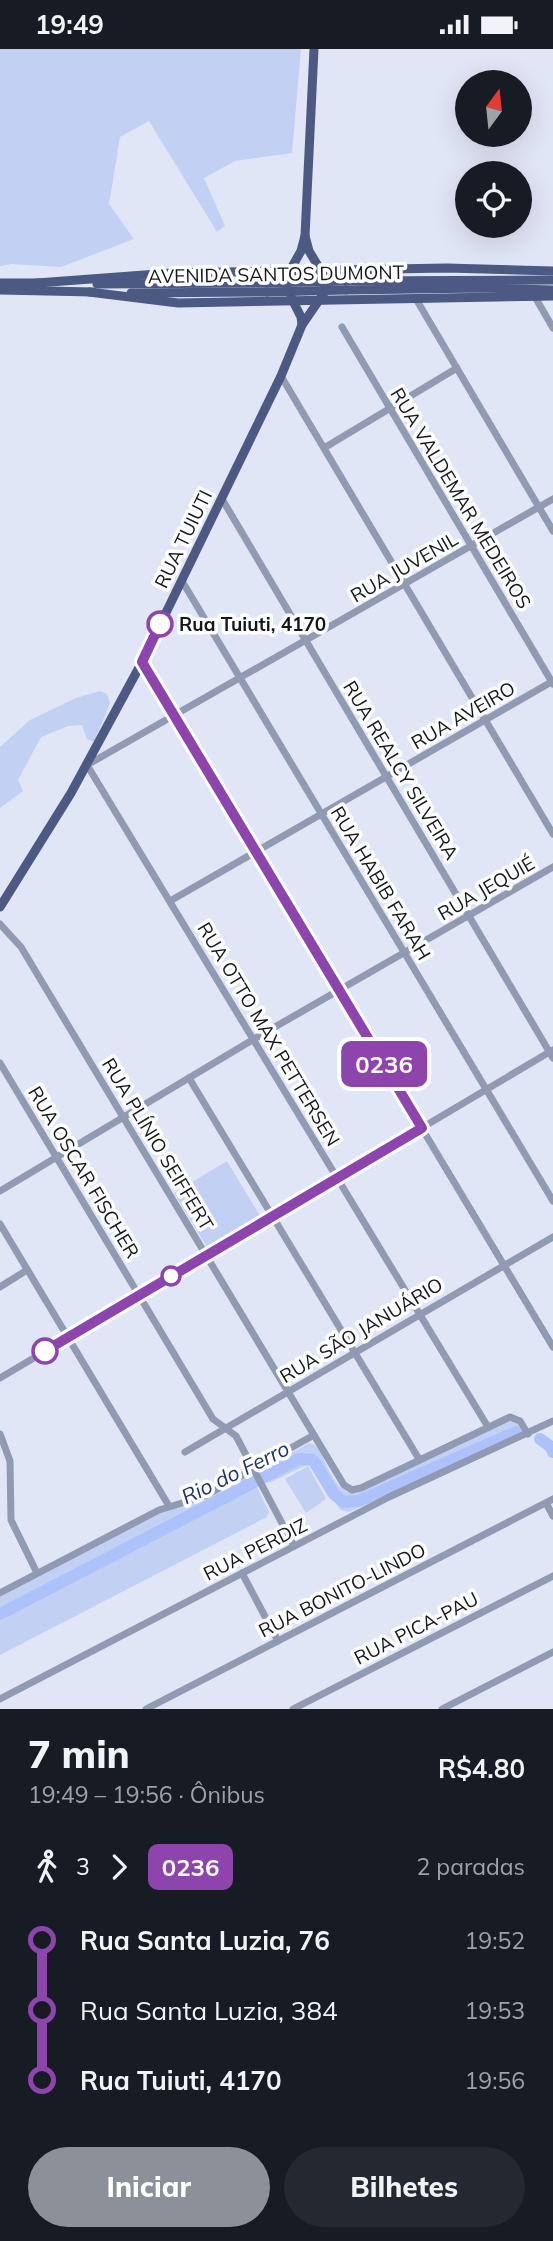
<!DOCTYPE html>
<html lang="pt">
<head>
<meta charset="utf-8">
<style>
  :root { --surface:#171b24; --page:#242831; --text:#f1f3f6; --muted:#9ea1a6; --accent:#8c9099 }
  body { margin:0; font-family:Mulish,sans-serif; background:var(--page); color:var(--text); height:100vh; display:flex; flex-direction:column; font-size:26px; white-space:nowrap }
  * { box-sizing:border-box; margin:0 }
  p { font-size:23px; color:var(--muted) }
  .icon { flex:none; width:38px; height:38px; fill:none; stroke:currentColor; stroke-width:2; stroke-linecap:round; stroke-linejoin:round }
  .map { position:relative; height:1660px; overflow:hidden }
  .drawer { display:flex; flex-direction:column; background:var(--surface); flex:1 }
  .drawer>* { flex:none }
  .badge { padding:0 14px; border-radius:10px; font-size:24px; line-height:46px }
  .needle { width:46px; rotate:15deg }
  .buttons { position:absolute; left:455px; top:21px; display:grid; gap:14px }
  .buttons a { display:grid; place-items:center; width:77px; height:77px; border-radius:50%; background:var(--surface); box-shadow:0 7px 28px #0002; font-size:35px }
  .map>.badge { position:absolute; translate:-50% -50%; box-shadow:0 0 0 4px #fff }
  .legs { display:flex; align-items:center; gap:10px; height:77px; padding:0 28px; font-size:23px }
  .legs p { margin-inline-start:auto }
  .headline { display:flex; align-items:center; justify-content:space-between; height:119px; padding:0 28px }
  h1 { font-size:38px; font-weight:800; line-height:52px }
  .button { display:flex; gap:14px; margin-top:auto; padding:14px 28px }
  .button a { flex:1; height:80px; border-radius:42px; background:var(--accent); color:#fff; font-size:28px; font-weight:800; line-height:80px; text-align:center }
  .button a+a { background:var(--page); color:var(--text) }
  ul { padding:0 28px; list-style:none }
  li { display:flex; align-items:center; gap:24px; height:70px; font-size:26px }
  li i { display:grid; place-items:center; width:10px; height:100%; margin:0 9px; background:currentColor }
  li i::after { content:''; width:18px; height:18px; margin:-9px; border:5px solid; border-radius:50%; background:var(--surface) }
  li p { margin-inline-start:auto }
  li:first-child i { background:linear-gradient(#0000 50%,currentColor 0) }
  li:last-child i { background:linear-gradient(currentColor 50%,#0000 0) }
  .status { display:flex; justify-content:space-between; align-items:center; height:49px; padding:0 35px; background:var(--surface); direction:ltr }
  .status svg { height:19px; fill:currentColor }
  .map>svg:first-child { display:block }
  .green { fill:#c2d0f4 }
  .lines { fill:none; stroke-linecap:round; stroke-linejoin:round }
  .river { stroke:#adc2fa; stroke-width:12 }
  .minor { stroke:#909ab2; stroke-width:7 }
  .major { stroke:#4b5983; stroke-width:9 }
  .major-bridge { stroke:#4b5983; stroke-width:9 }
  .line-1-casing { stroke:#fff; stroke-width:16 }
  .line-1 { stroke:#8e44ad; stroke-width:10 }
  .stop-1-dot { fill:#fff; stroke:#8e44ad; stroke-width:3.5 }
  .labels { text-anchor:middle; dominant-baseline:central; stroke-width:7; stroke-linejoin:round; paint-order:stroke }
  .street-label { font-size:19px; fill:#14161b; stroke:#fff }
  .stop-label { font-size:19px; font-weight:bold; fill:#14161b; stroke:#fff; text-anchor:start }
  .water-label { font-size:21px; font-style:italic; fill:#203171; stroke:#fff }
</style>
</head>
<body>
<div class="status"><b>19:49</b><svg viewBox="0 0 49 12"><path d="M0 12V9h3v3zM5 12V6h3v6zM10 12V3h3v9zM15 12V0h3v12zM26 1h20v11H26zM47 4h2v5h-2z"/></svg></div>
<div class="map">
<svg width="553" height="1660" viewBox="0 0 553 1660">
  <rect width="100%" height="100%" fill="#e0e6f6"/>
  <!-- green -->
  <g class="green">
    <polygon points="0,0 301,0 292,104 235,112 204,129 225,177 217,183 149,72 120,88 109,155 134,190 61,218 12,215 0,217"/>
    <polygon points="100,642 107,645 110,654 94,693 87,690 82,676 68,677 41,688 18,731 23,742 0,759 0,698 30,671 76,649"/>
    <polygon points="227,1112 260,1167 207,1198 174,1144"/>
    <path d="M511 1371 516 1372 521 1380 520 1383 349 1463 340 1461 311 1414 271 1433H265L261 1429 260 1423 265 1419 309 1394 315 1396 319 1400C327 1415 336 1447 357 1444Z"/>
    <polygon points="308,1417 326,1450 306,1464 285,1430"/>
    <polygon points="248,1426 252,1428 269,1463 267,1468 0,1606 0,1548 160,1463 199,1454"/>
  </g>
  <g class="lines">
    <!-- river -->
    <g class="river">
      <polyline points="540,1390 551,1398 553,1403"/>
      <polyline points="0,1565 299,1410 313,1411 334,1445 344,1453 359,1452 516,1383"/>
    </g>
    <!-- minor -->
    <g class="minor">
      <polyline points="535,248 553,279"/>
      <polyline points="416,250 553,482"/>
      <polyline points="342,278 553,635"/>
      <polyline points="281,327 553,785"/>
      <polyline points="324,399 457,319"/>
      <polyline points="222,450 553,1009"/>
      <polyline points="182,532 553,1152"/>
      <polyline points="142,613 553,1298"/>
      <polyline points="170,852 553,632"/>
      <polyline points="0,875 21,898 344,1436 352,1441 361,1439 510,1368 520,1372 528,1385"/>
      <polyline points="0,1014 213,1370 236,1387 294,1497"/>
      <polyline points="189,1029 419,1410"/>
      <polyline points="0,1142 254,990 553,818"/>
      <polyline points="0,1175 169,1457"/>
      <polyline points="0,1238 27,1221"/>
      <polyline points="0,1329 553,1001"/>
      <polyline points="488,1378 87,716 553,450"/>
      <polyline points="0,1385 10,1412 11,1471 37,1524"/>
      <polyline points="185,1403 553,1188"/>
      <polyline points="546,1454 553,1467"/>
      <polyline points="242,1524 278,1592"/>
      <polyline points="0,1544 159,1461 205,1447 314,1386"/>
      <polyline points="0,1650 389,1448 553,1372"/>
      <polyline points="146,1660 553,1450"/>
      <polyline points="293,1660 553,1527"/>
      <polyline points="442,1660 553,1603"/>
    </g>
    <!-- major -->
    <g class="major">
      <polyline points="288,225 301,202 305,187 314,0"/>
      <polyline points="346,232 553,231"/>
      <polyline points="0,234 41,234"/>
      <polyline points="37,234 171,224 447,219 553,222"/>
      <polyline points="97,235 267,234"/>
      <polyline points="0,241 93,243"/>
      <polyline points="346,241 482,239 553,241"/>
      <polyline points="89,243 178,254 553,247"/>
      <polyline points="131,244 267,243"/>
      <polyline points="291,248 301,268 302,276"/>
      <polyline points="0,858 71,744 142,613 281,327 302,276 324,244 326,230 309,202 305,187"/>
    </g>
    <!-- major-bridge -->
    <g class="major-bridge">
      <polyline points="267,234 346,232"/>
      <polyline points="267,243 346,241"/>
    </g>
  </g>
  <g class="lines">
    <!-- line-1 casing -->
    <g class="line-1-casing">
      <polyline id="line-1" points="45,1302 422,1079 142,613 160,575"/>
    </g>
    <!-- line-1 -->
    <use href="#line-1" class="line-1"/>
  </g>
  <!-- markers -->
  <g class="stop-1-dot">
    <circle cx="160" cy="575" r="12"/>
    <circle cx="171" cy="1227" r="9"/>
    <circle cx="45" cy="1302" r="12"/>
  </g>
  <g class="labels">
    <!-- street labels -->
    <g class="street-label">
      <text transform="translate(276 225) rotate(-1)">AVENIDA SANTOS DUMONT</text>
      <text transform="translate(461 449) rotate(59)">RUA VALDEMAR MEDEIROS</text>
      <text transform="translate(183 490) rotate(-64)">RUA TUIUTI</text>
      <text transform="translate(404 518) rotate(-30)">RUA JUVENIL</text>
      <text transform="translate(463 666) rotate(-30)">RUA AVEIRO</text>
      <text transform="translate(401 721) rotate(59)">RUA REALCY SILVEIRA</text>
      <text transform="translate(381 834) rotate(59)">RUA HABIB FARAH</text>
      <text transform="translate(486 839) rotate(-30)">RUA JEQUIÉ</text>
      <text transform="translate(269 985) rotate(59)">RUA OTTO MAX PETTERSEN</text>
      <text transform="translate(158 1095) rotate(59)">RUA PLÍNIO SEIFFERT</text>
      <text transform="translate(84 1123) rotate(59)">RUA OSCAR FISCHER</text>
      <text transform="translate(361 1281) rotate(-31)">RUA SÃO JANUÁRIO</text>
      <text transform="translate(255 1500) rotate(-27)">RUA PERDIZ</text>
      <text transform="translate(342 1541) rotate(-27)">RUA BONITO-LINDO</text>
      <text transform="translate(416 1579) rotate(-27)">RUA PICA-PAU</text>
    </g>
    <!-- stop labels -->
    <g class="stop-label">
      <text x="179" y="575">Rua Tuiuti, 4170</text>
    </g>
    <!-- water labels -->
    <g class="water-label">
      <text transform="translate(235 1423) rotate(-26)">Rio do Ferro</text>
    </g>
  </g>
</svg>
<div class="buttons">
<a><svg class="needle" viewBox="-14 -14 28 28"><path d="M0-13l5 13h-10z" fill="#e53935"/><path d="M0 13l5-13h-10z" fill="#9ea1a6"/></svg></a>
<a><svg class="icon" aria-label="locate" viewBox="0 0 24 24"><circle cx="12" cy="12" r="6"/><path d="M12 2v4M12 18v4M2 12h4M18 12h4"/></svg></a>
</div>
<b class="badge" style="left:384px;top:1015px;background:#8e44ad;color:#fff">0236</b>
</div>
<section class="drawer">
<div class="headline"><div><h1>7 min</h1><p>19:49 – 19:56 · Ônibus</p></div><b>R$4.80</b></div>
<div class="legs"><svg class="icon" aria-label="walk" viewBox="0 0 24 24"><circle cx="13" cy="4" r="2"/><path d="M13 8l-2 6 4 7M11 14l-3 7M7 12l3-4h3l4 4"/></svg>3<svg class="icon" aria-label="forward" viewBox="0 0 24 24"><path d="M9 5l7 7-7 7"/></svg><b class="badge" style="background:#8e44ad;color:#fff">0236</b><p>2 paradas</p></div>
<ul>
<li><i style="color:#8e44ad"></i><b>Rua Santa Luzia, 76</b><p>19:52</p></li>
<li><i style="color:#8e44ad"></i><span>Rua Santa Luzia, 384</span><p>19:53</p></li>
<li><i style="color:#8e44ad"></i><b>Rua Tuiuti, 4170</b><p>19:56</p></li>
</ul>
<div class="button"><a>Iniciar</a><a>Bilhetes</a></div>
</section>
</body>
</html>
